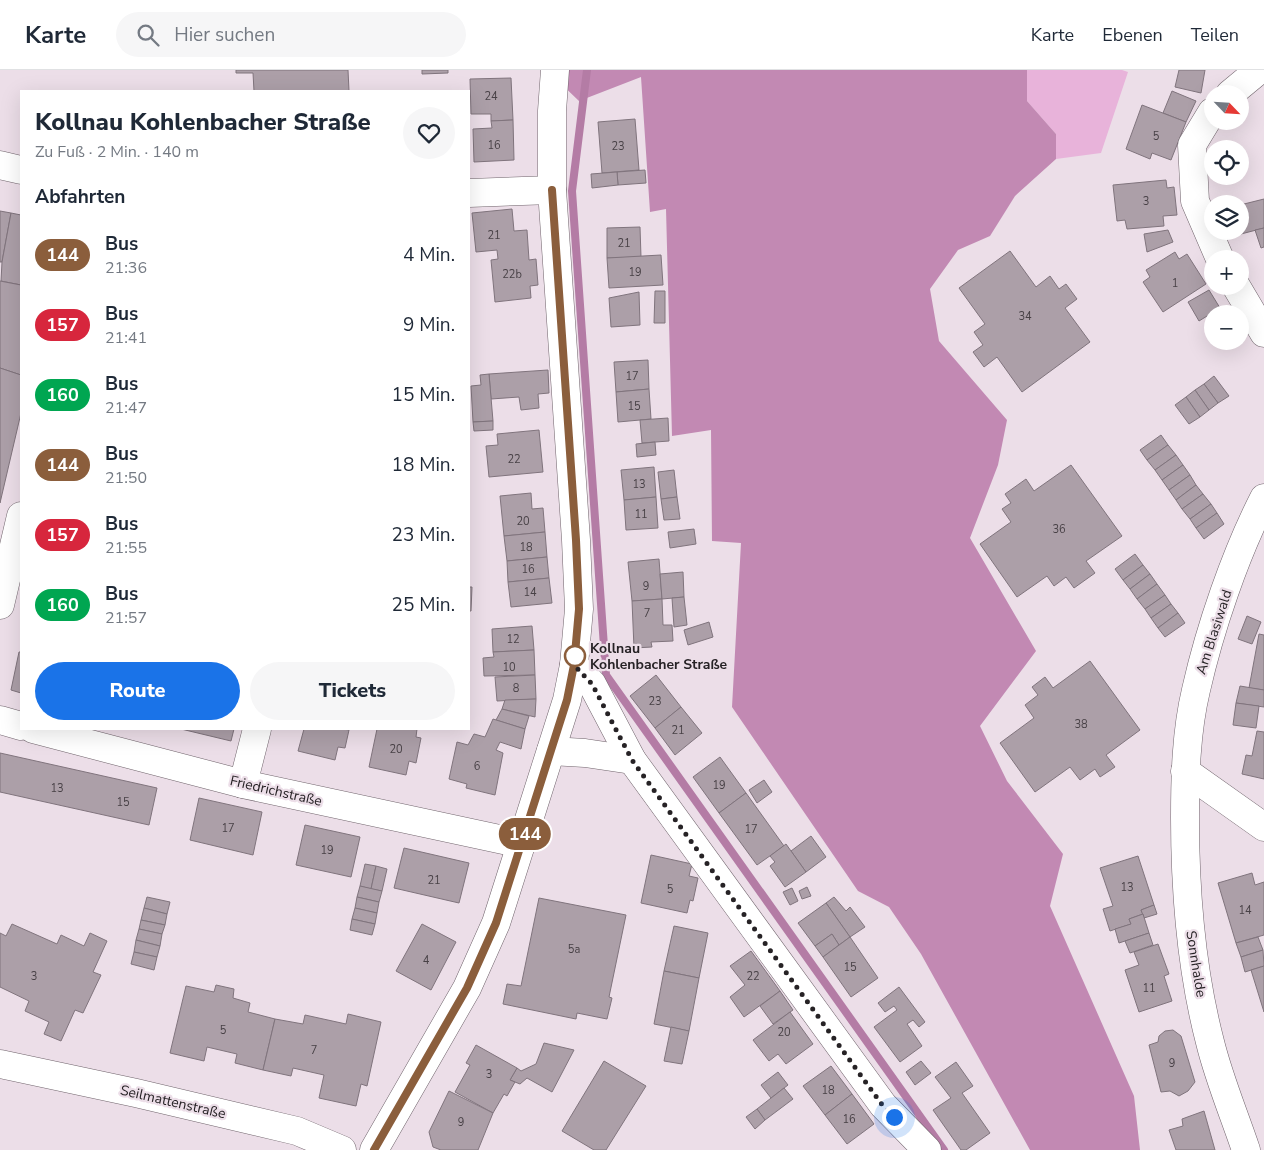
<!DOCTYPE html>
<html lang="de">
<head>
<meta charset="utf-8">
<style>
  :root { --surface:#fff; --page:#f6f6f7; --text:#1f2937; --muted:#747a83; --line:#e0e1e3; --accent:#1a73e8 }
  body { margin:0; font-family:"Nunito Sans",sans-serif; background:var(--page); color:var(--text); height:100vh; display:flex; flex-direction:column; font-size:19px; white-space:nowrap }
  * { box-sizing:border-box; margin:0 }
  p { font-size:16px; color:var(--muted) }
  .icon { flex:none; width:28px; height:28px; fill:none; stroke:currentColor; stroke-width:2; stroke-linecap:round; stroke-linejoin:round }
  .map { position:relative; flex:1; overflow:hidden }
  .drawer { position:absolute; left:20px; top:20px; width:450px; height:640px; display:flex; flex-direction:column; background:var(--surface); border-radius:0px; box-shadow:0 5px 20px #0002 }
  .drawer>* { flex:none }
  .badge { padding:0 10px; border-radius:16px; font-size:18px; line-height:32px }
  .needle { width:32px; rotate:115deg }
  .controls { position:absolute; left:1204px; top:15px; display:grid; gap:10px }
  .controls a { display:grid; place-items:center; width:45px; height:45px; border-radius:50%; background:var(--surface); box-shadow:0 5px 20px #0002; font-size:25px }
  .you { position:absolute; width:25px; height:25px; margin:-12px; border:4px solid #fff; border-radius:50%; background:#1a73e8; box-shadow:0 0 0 8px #1a73e833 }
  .map>.badge { position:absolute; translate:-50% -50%; box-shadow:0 0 0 2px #fff }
  h2 { padding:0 15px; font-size:19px; line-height:45px }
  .round { display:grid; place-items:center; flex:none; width:52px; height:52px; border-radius:26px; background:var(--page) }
  .head { display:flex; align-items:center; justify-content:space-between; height:85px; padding:0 15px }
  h1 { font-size:24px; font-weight:800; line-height:38px }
  .primary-button { display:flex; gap:10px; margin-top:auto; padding:10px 15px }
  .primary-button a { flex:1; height:58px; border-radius:30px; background:var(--accent); color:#fff; font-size:20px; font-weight:800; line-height:58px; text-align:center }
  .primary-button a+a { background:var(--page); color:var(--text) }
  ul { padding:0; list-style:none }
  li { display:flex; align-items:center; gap:15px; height:70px; padding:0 15px }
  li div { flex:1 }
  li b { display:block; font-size:19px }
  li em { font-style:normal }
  li .badge { min-width:55px; font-weight:700; text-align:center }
  header { display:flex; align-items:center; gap:30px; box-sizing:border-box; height:70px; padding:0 25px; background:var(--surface); border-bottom:1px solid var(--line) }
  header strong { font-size:24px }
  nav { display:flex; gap:28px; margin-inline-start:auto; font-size:18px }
  .search { width:350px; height:45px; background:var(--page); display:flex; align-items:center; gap:12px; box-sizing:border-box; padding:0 18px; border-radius:28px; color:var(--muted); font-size:19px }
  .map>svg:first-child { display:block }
  .green { fill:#e8b3da }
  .forest { fill:#c289b3 }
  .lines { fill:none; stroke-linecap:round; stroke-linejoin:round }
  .stream { stroke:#b47ca5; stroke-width:8 }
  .building { fill:#ac9fa8; stroke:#80747d }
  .minor-casing { stroke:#70646c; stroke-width:29 }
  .minor { stroke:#fff; stroke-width:28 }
  .line-casing { stroke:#fff; stroke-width:11 }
  .line { stroke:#8b5e3c; stroke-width:8 }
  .walk { stroke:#262225; stroke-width:5; stroke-dasharray:0 9 }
  .stop-dot { fill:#fff; stroke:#8b5e3c; stroke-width:2.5 }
  .labels { text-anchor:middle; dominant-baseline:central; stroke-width:4.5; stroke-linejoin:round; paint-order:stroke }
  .number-label { font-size:11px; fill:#484146 }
  .street-label { font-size:14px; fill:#262225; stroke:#ecdee8 }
  .stop-label { font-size:14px; font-weight:bold; fill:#262225; stroke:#ecdee8; text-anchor:start }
</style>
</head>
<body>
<header>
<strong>Karte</strong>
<div class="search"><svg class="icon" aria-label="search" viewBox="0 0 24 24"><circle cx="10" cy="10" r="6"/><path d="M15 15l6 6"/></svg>Hier suchen</div>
<nav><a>Karte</a><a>Ebenen</a><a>Teilen</a></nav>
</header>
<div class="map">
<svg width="1264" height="1080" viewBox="0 0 1264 1080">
  <rect width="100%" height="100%" fill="#ecdee8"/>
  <!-- green -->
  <polygon class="green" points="1027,0 1122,0 1128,2 1101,83 1056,89 1056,64 1027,31"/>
  <!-- forest -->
  <polygon class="forest" points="550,0 1027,0 1027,31 1056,64 1056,89 1015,126 990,166 958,180 930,219 939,271 1007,350 998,395 970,468 1036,581 980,656 1007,711 1063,784 1050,836 1134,1026 1140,1080 1030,1080 921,884 889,837 858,821 732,637 741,473 712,471 711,360 672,366 666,139 650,142 641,7 579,31 555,8"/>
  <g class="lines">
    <!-- stream -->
    <polyline class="stream" points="587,0 572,121 606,605 944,1080"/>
  </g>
  <!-- building -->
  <g class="building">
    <polygon points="236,0 348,0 349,21 254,21 253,3 236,3"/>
    <polygon points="422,0 448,0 448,3 422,4"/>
    <polygon points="1179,0 1205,0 1201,23 1175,17"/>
    <polygon points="511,8 513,50 491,51 491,44 471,44 470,9"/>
    <polygon points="1172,21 1196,31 1186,52 1163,43"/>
    <polygon points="1142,35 1186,52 1171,90 1152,83 1150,89 1126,79"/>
    <polygon points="635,49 639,100 602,103 598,52"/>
    <polygon points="513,50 514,90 474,92 473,59 492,58 491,51"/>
    <polygon points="645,100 646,113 618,115 617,102"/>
    <polygon points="617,102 618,115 592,118 591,104"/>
    <polygon points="1166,110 1167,118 1174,117 1177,145 1163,146 1164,156 1127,159 1125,150 1117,151 1113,115"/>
    <polygon points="1264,129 1264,158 1241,164 1240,135"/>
    <polygon points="512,139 514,161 527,160 529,190 536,189 538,215 530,216 531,228 495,232 491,190 498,189 497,180 476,182 472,143"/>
    <polygon points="0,141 11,143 2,192 0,192"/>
    <polygon points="11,143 21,145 21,215 1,211 2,192"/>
    <polygon points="640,157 641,187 607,188 607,158"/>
    <polygon points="1264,158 1264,177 1261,178 1255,160"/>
    <polygon points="1168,160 1173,172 1147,182 1144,164"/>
    <polygon points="1010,181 1036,217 1050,206 1059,219 1066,214 1077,229 1065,238 1090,272 1022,322 997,287 984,297 973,282 983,275 974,262 985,254 959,218"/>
    <polygon points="1175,182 1179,189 1187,184 1206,214 1163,242 1143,212 1150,207 1146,200"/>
    <polygon points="661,185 663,215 609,218 607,188"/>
    <polygon points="0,211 21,215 21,305 0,298"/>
    <polygon points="1209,220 1220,238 1199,251 1188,232"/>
    <polygon points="655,221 665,221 665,253 654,253"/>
    <polygon points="639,222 640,255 611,257 609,228"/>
    <polygon points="648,290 649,319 616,322 614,292"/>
    <polygon points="0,298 21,305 21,343 0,433"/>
    <polygon points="548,300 549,323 538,324 539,338 521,340 519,327 491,329 489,304"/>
    <polygon points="489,304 493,351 473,352 471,316 481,315 480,305"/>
    <polygon points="1214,306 1229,326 1218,333 1204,314"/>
    <polygon points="1204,314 1218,333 1209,340 1195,320"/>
    <polygon points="649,319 651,349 618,352 616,322"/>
    <polygon points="1195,320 1209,340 1200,347 1186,327"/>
    <polygon points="1186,327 1200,347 1189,354 1175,335"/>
    <polygon points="668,348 669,371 642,373 640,350"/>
    <polygon points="493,351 493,360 474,361 473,352"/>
    <polygon points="539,360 543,402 489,407 486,376 498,375 497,364"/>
    <polygon points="1161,365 1168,375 1147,390 1140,380"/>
    <polygon points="655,372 656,385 637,387 636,374"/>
    <polygon points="1168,375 1176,385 1155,400 1147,390"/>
    <polygon points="1176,385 1183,395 1162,410 1155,400"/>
    <polygon points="1071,395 1122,466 1086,491 1095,503 1074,518 1066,507 1054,516 1047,506 1017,527 980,474 1011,452 1002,439 1011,433 1005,424 1026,409 1034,421"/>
    <polygon points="1183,395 1190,405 1169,420 1162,410"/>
    <polygon points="654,397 656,427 624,430 621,400"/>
    <polygon points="674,400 677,427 661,429 658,402"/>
    <polygon points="1190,405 1196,415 1176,430 1169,420"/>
    <polygon points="1196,415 1203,424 1182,439 1176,430"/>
    <polygon points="531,423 532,439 543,438 545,462 504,466 500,426"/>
    <polygon points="1203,424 1211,434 1190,449 1182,439"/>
    <polygon points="656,427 658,458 626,460 624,430"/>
    <polygon points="677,427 680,449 664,450 661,429"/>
    <polygon points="1211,434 1217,443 1196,458 1190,449"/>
    <polygon points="1217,443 1224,454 1204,469 1196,458"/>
    <polygon points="694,459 696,474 670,478 668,462"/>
    <polygon points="545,462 547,487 507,491 504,466"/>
    <polygon points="1135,484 1143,495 1123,510 1115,499"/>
    <polygon points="547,487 549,508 508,512 507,491"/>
    <polygon points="659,489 662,529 632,531 628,492"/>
    <polygon points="1143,495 1150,504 1130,519 1123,510"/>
    <polygon points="683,502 684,527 662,529 660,504"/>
    <polygon points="1150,504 1157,514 1137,529 1130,519"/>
    <polygon points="549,508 552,533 511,537 508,512"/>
    <polygon points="1157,514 1165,525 1145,539 1137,529"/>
    <polygon points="469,517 472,517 471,541 469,541"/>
    <polygon points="1165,525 1171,534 1151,548 1145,539"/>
    <polygon points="684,527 687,555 674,557 672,528"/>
    <polygon points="662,529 663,555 672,555 673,571 651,572 652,577 634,578 632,531"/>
    <polygon points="1171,534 1178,543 1158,558 1151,548"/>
    <polygon points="1178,543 1185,553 1165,567 1158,558"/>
    <polygon points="1247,546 1261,552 1252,574 1238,569"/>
    <polygon points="709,552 713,567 688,575 684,560"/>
    <polygon points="532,556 534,580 493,582 492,559"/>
    <polygon points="1259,564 1264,565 1264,620 1249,618"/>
    <polygon points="534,580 535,605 484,606 483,588 494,587 493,582"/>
    <polygon points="19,582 21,582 21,623 11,620"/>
    <polygon points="1090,591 1140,660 1106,685 1115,697 1100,707 1095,699 1080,710 1070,697 1035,722 1000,673 1034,648 1025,635 1038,625 1032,617 1045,607 1053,618"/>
    <polygon points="535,605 536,629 497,631 495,607"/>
    <polygon points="656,605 681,637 655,658 630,626"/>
    <polygon points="1240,616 1264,620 1264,637 1236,633"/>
    <polygon points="536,629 535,647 502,639 505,630"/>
    <polygon points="1236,633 1259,636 1256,658 1233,655"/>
    <polygon points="681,637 702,663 675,685 655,658"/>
    <polygon points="502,639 529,646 525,659 496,650"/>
    <polygon points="493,649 525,659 521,679 500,672 496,680 503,683 495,725 466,718 467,714 449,709 457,672 468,675 474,664 485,667"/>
    <polygon points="181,659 234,659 231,671"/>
    <polygon points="304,659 343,659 349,660 345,678 338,677 335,690 298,681"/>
    <polygon points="377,659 417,659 416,667 421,668 416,693 409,691 406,705 369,697"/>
    <polygon points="1257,661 1264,662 1264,709 1242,704 1246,685 1252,686"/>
    <polygon points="0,683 157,718 149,755 0,722"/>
    <polygon points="720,687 746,723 719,743 693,707"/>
    <polygon points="764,710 772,722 757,733 749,720"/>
    <polygon points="746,723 784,776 757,795 719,743"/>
    <polygon points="199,728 262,742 253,785 190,770"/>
    <polygon points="305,755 360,767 351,807 296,795"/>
    <polygon points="811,766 826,787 806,802 791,781"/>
    <polygon points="786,774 806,802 785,817 770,796 775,792 770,786"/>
    <polygon points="404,778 469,793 459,833 394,818"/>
    <polygon points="651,785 692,794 689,806 698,808 693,831 690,830 687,843 641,833"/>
    <polygon points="1138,786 1154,835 1141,840 1143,844 1129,849 1131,854 1110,861 1103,839 1113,836 1100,798"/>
    <polygon points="365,794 376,796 371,819 360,816"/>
    <polygon points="376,796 387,799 382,821 371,819"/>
    <polygon points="1252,803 1255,815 1264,812 1264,865 1236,873 1218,813"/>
    <polygon points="360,816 382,821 379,832 357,827"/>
    <polygon points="807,817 811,826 802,829 799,821"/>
    <polygon points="792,818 798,831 790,835 783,822"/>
    <polygon points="147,827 170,832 167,844 144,838"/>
    <polygon points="357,827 379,832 377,843 355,838"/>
    <polygon points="834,827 846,841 850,837 865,857 850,867 826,833"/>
    <polygon points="539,828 626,845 609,927 612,928 607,949 577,943 576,949 503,934 507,914 521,916"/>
    <polygon points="826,833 850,867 839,875 832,864 815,876 798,853"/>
    <polygon points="1154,835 1157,844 1144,848 1141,840"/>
    <polygon points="144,838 167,844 165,855 141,850"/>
    <polygon points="355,838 377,843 375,854 352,849"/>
    <polygon points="1143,844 1149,863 1119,873 1115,859 1131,854 1129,849"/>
    <polygon points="352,849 375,854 372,865 350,860"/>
    <polygon points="141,850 165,855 162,864 139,859"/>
    <polygon points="12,854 57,874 61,865 84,876 90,863 107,871 93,902 101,905 83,943 75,940 61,971 44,964 49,952 25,941 29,931 0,917 0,863 6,866"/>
    <polygon points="422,854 456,872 431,920 396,901"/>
    <polygon points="674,856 708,863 699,908 664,901"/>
    <polygon points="139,859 162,864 160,876 136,870"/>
    <polygon points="1149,863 1153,875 1130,883 1125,871"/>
    <polygon points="832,864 839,875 823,887 815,876"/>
    <polygon points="850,867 878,908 851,927 823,887"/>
    <polygon points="1258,867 1263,880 1241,887 1236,873"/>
    <polygon points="136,870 160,876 157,887 134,882"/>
    <polygon points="1158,874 1169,904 1164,906 1172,931 1139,942 1125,900 1139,895 1134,882"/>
    <polygon points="1263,880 1264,896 1245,902 1241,887"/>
    <polygon points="751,881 780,921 744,947 730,927 745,915 730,896"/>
    <polygon points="134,882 157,887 154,900 131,894"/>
    <polygon points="1264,896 1264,942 1251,900"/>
    <polygon points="664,901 699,908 689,961 654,954"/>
    <polygon points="216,915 234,919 233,928 250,933 248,942 275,949 263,1000 235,993 237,984 207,977 204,991 170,983 186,916 214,922"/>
    <polygon points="899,917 925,952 919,957 913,950 907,954 922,976 900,992 874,957 897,940 894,936 885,942 878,933"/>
    <polygon points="780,921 793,940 773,954 760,936"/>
    <polygon points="790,942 813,974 786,994 778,984 769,991 753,970"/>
    <polygon points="348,944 381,952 367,1016 361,1014 356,1036 319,1028 324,1005 293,998 291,1006 263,1000 275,949 303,954 305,945 346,954"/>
    <polygon points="671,957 689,961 682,994 664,991"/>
    <polygon points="1173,960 1181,966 1195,1012 1188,1021 1179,1026 1170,1021 1161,1022 1149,975 1158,972 1159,966 1165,961"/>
    <polygon points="544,973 574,980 552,1022 527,1008 520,1014 510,1010 517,998 521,1001 536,994"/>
    <polygon points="476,975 517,998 510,1010 515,1012 507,1026 504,1024 493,1043 455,1022 470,995 466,993"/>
    <polygon points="604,991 646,1016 606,1080 594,1080 562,1061"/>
    <polygon points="921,991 931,1003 915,1015 906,1002"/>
    <polygon points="956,992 973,1016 962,1023 990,1063 966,1080 961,1080 933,1040 951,1028 935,1007"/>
    <polygon points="831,996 852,1024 825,1045 803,1016"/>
    <polygon points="778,1002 788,1015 771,1028 761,1015"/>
    <polygon points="784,1018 793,1029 765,1050 757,1039"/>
    <polygon points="449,1021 493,1043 478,1080 441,1080 433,1077 429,1062"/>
    <polygon points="852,1024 874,1054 847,1074 825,1045"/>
    <polygon points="757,1039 765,1050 755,1059 746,1047"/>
    <polygon points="1204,1041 1215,1080 1176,1080 1169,1060 1183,1056 1182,1049"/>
  </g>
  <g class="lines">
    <!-- minor casing -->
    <g class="minor-casing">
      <g id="minor">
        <polyline points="1230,24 1259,0"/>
        <polyline points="1212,42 1192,75 1195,131 1220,189"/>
        <polyline points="0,95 21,100"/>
        <polyline points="469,123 552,120"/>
        <polyline points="1236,216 1264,263"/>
        <polyline points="0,535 21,446"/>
        <polyline points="574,595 592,614 632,690 883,1035 927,1080"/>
        <polyline points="0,650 21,656"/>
        <polyline points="33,659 243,714 522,774"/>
        <polyline points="551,681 585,683 632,690"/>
        <polyline points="1185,701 1264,757"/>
        <polyline points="243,714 257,659"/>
        <polyline points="0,994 136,1023 297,1061 342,1080"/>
        <polyline points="374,1080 467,918 496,853 567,630 574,595 579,539 576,470 552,120 552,41 555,0"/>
        <path d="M1246 1080C1234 1044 1219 1009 1210 972 1191 899 1185 823 1185 748 1185 706 1186 662 1196 620 1210 558 1235 485 1264 428"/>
      </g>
    </g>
    <!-- minor -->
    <use href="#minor" class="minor"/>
  </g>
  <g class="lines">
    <!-- line casing -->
    <g class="line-casing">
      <polyline id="line" points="374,1080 467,918 496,853 567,630 574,595 579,539 576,470 552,120"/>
    </g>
    <!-- line -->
    <use href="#line" class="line"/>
    <!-- walk -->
    <polyline class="walk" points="575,586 576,580 574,595 592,614 632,690 883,1036 894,1047"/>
  </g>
  <!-- markers -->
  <circle class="stop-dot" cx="575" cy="586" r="10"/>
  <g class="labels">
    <!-- number labels -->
    <g class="number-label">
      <text x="491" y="26">24</text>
      <text x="1156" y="66">5</text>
      <text x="494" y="75">16</text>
      <text x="618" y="76">23</text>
      <text x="1146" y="131">3</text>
      <text x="494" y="165">21</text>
      <text x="624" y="173">21</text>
      <text x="635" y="202">19</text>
      <text x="512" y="204">22b</text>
      <text x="1175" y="213">1</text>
      <text x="1025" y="246">34</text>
      <text x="632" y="306">17</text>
      <text x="634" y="336">15</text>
      <text x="514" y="389">22</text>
      <text x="639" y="414">13</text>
      <text x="641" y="444">11</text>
      <text x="523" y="451">20</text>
      <text x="1059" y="459">36</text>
      <text x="526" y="477">18</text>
      <text x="528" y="499">16</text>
      <text x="646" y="516">9</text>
      <text x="530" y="522">14</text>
      <text x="647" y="543">7</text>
      <text x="513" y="569">12</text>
      <text x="509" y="597">10</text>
      <text x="516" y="618">8</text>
      <text x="655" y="631">23</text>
      <text x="1081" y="654">38</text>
      <text x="678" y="660">21</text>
      <text x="396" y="679">20</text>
      <text x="477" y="696">6</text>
      <text x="719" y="715">19</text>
      <text x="57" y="718">13</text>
      <text x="123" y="732">15</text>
      <text x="228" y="758">17</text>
      <text x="751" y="759">17</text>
      <text x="327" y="780">19</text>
      <text x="434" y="810">21</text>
      <text x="1127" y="817">13</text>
      <text x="670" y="819">5</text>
      <text x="1245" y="840">14</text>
      <text x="574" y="879">5a</text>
      <text x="426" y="890">4</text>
      <text x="850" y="897">15</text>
      <text x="34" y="906">3</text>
      <text x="753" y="906">22</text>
      <text x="1149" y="918">11</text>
      <text x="223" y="960">5</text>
      <text x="784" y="962">20</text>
      <text x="314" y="980">7</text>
      <text x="1172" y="993">9</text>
      <text x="489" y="1004">3</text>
      <text x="828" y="1020">18</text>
      <text x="849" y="1049">16</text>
      <text x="461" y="1052">9</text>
    </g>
    <!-- street labels -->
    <g class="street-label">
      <text transform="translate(1214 562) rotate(-72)">Am Blasiwald</text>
      <text transform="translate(276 721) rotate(13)">Friedrichstraße</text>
      <text transform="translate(1196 894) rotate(81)">Sonnhalde</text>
      <text transform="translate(173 1032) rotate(13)">Seilmattenstraße</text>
    </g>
    <!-- stop labels -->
    <g class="stop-label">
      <text x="590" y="578">Kollnau<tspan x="590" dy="16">Kohlenbacher Straße</tspan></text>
    </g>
  </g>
</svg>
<div class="controls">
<a><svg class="needle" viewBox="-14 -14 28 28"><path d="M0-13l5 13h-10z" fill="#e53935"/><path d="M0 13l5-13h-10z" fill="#747a83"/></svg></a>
<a><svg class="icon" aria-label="locate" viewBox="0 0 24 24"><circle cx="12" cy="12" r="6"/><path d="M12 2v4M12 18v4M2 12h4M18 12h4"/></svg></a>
<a><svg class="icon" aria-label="layers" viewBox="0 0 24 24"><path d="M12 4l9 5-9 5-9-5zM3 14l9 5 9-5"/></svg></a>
<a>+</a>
<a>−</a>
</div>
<div class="you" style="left:894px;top:1047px"></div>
<b class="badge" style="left:525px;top:764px;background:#8b5e3c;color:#fff">144</b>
<section class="drawer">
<div class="head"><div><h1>Kollnau Kohlenbacher Straße</h1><p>Zu Fuß · 2 Min. · 140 m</p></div><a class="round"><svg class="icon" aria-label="heart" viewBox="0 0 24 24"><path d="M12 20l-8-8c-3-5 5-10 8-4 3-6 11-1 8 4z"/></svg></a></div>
<h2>Abfahrten</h2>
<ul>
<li><span class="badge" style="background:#8b5e3c;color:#fff">144</span><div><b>Bus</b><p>21:36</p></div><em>4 Min.</em></li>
<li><span class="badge" style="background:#d7263d;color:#fff">157</span><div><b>Bus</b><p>21:41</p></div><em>9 Min.</em></li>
<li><span class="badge" style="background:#00a651;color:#fff">160</span><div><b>Bus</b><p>21:47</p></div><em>15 Min.</em></li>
<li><span class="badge" style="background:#8b5e3c;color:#fff">144</span><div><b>Bus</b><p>21:50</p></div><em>18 Min.</em></li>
<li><span class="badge" style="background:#d7263d;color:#fff">157</span><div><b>Bus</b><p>21:55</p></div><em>23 Min.</em></li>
<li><span class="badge" style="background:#00a651;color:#fff">160</span><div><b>Bus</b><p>21:57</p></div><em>25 Min.</em></li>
</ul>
<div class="primary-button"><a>Route</a><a>Tickets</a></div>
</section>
</div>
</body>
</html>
